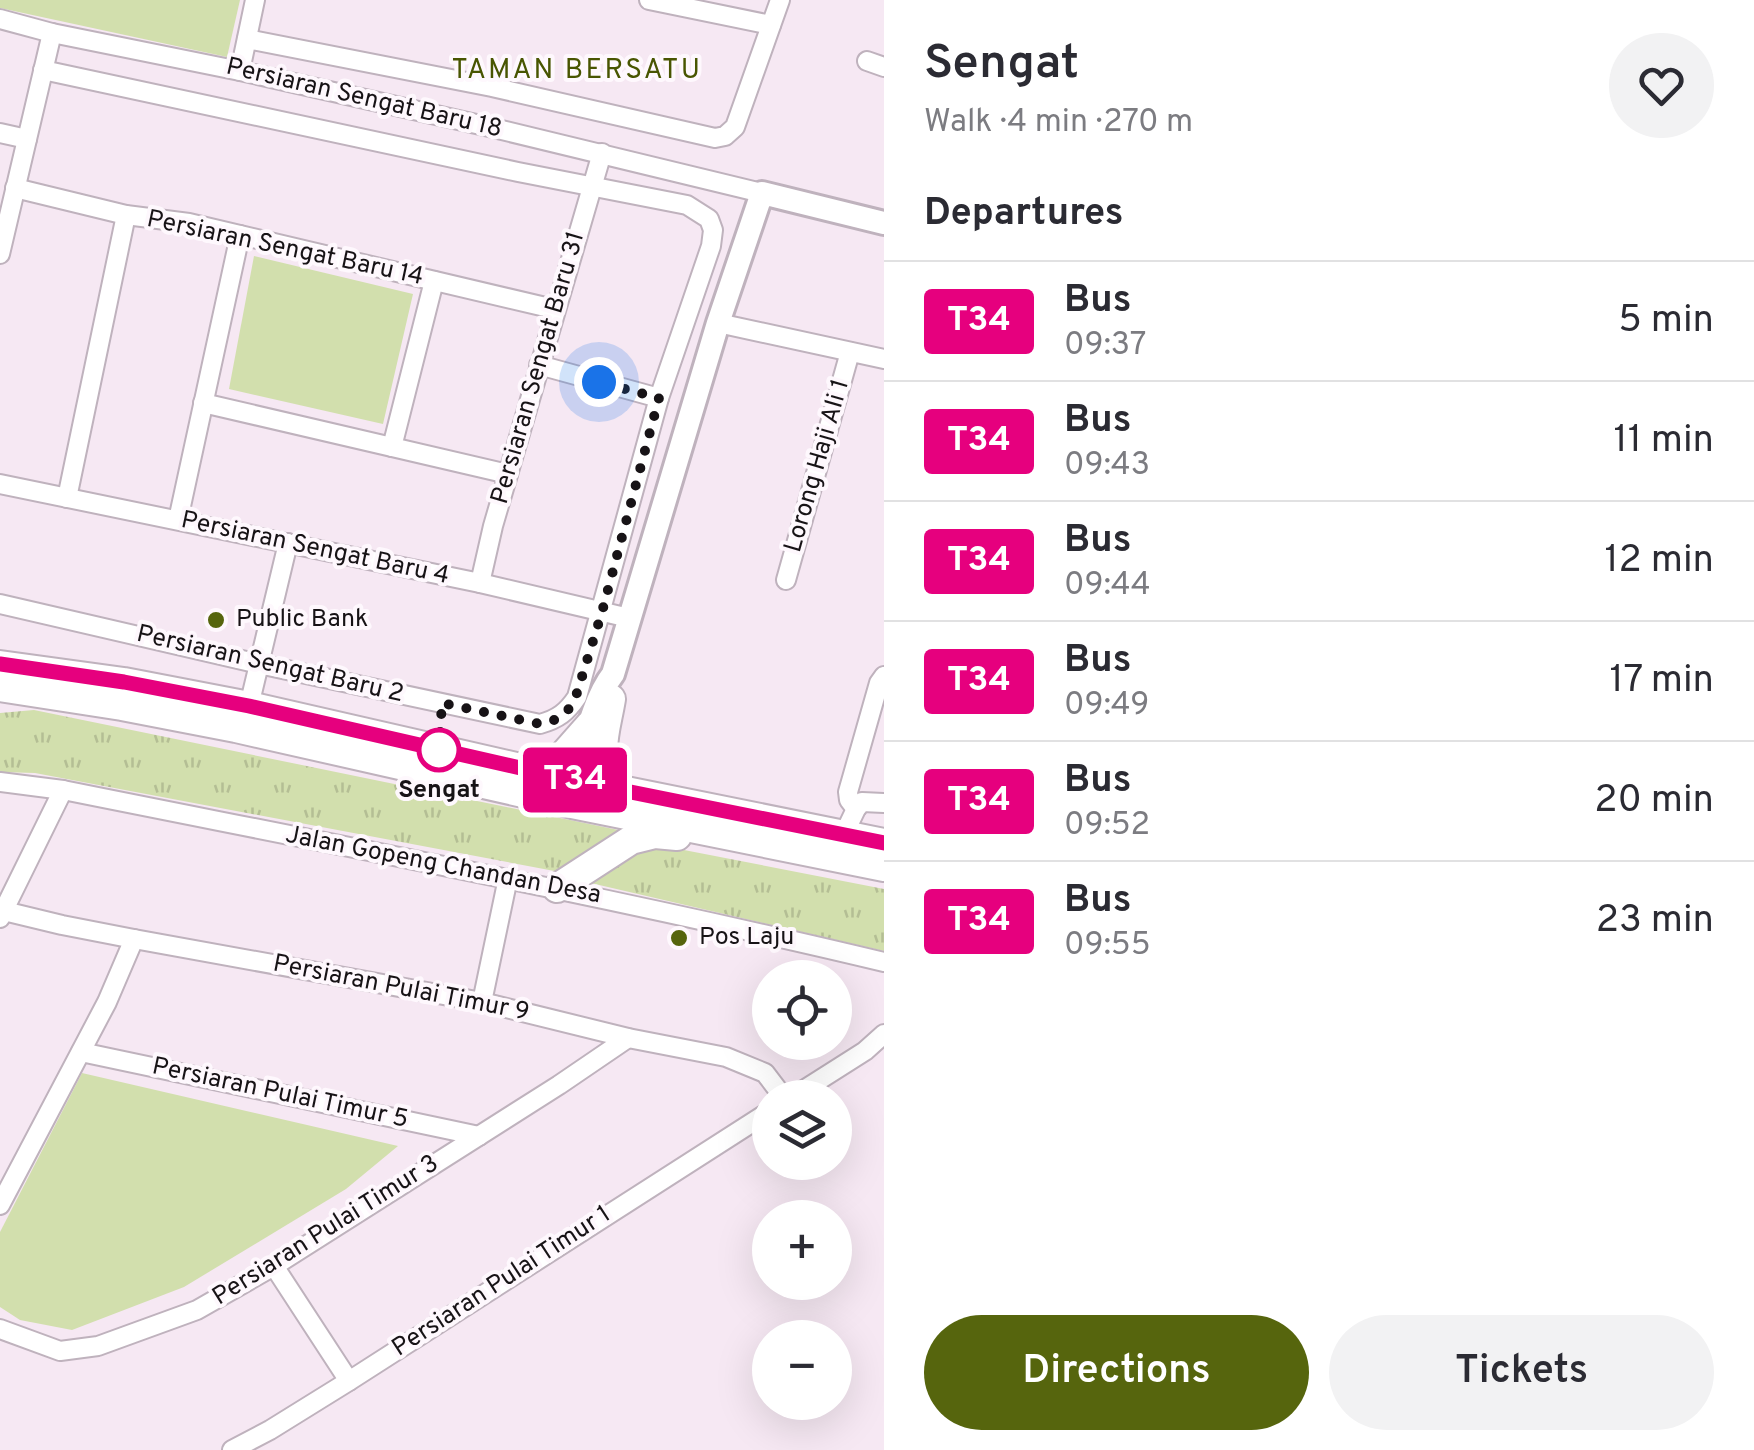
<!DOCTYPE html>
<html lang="en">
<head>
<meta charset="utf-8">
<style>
  :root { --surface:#fff; --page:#f2f2f3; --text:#2b2b33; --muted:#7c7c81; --line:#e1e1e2; --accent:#56650d }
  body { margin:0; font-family:Overpass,sans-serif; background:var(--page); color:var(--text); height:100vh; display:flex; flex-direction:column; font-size:38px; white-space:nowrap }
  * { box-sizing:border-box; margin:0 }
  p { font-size:32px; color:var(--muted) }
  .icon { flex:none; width:55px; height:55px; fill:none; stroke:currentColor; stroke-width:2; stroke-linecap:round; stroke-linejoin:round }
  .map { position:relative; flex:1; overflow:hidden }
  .panel { display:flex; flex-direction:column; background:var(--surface); width:870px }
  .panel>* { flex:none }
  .badge { padding:0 20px; border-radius:8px; font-size:35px; line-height:65px }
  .fabs { position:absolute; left:752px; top:960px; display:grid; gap:20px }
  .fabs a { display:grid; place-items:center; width:100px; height:100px; border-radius:50%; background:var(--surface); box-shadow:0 10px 40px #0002; font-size:50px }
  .you { position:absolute; width:50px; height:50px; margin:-25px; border:8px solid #fff; border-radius:50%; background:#1a73e8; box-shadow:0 0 0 15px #1a73e833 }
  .map>.badge { position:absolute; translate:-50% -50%; box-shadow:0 0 0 5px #fff }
  h2 { padding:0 40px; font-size:38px; line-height:90px }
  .round { display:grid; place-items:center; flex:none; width:105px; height:105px; border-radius:52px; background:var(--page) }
  .headline { display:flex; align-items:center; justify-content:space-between; height:170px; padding:0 40px }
  h1 { font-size:48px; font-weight:600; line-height:75px }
  .primary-button { display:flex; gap:20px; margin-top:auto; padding:20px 40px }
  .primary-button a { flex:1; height:115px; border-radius:60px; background:var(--accent); color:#fff; font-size:40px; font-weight:600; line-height:115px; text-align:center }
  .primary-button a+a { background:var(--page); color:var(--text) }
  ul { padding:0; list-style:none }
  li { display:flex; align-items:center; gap:30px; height:120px; padding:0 40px; border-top:2px solid var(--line) }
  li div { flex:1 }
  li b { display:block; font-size:38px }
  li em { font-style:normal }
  li .badge { min-width:110px; font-weight:700; text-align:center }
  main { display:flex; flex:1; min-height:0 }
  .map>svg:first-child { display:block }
  .grass { fill:url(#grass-tufts) }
  .green { fill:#d2dfad }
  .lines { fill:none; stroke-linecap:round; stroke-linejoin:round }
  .minor-casing { stroke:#bfb2bd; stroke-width:22 }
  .tertiary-casing { stroke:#bfb2bd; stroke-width:28 }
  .trunk-casing { stroke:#bfb2bd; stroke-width:32 }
  .minor { stroke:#fff; stroke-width:18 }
  .tertiary { stroke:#fff; stroke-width:22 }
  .trunk { stroke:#fff; stroke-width:28 }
  .line-casing { stroke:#fff; stroke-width:22 }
  .line { stroke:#e6007e; stroke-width:15 }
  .walk { stroke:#171316; stroke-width:10; stroke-dasharray:0 18 }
  .poi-dot { fill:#56650d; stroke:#fef8fd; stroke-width:4 }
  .stop-dot { fill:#fff; stroke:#e6007e; stroke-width:5 }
  .labels { text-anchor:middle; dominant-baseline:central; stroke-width:8; stroke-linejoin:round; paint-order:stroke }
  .street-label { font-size:25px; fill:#171316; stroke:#fef8fd }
  .poi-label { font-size:25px; fill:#171316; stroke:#fef8fd; text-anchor:start }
  .stop-label { font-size:25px; font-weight:bold; fill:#171316; stroke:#fef8fd }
  .neighbourhood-label { font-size:28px; letter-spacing:2.5px; fill:#485501; stroke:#fef8fd }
</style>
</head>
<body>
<main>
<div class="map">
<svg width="884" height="1450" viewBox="0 0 884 1450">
  <defs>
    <pattern id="grass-tufts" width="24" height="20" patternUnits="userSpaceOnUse" patternTransform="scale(2.5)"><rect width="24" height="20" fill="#d2dfad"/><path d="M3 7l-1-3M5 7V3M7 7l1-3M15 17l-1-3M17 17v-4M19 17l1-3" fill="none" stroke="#b4be94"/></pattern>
  </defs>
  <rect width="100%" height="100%" fill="#f6e8f3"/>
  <!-- grass -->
  <g class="grass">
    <polygon points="34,710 628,832 565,873 35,773 0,772 0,713"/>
    <polygon points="653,844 884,889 884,951 582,881"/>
  </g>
  <!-- green -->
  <g class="green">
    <polygon points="0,0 240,0 227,57 0,8"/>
    <polygon points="254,256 413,294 383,424 229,389"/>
    <polygon points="82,1073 398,1146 346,1189 184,1287 72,1330 20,1320 0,1307 0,1232"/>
  </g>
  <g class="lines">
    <!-- minor casing -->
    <g class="minor-casing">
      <g id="minor">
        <polyline points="649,0 771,25"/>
        <polyline points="0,19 52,33 240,71 485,126 762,193"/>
        <polyline points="247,39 492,87 715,138 725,136 735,127 780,0"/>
        <polyline points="867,61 884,67"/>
        <polyline points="240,71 255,0"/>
        <polyline points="0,133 27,139"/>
        <polyline points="15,188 126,215 189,223 554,309"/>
        <polyline points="0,254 52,33"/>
        <polyline points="718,323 884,359"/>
        <polyline points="539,365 659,398"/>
        <polyline points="203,403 508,474"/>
        <polyline points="392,447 434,281"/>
        <polyline points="0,484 480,583 629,618"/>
        <polyline points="67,498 126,215"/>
        <polyline points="178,520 240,235"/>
        <polyline points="786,580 850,352"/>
        <polyline points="480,583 493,526 602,153"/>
        <path d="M0 604 259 664 540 724C558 719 567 712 577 697L659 398 711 246 713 230 709 219 687 205 518 172 43 70"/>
        <polyline points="249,706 288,543"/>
        <path d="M0 782 63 790C337 845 612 897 884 962"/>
        <polyline points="856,809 849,800 848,792 879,683 884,676"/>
        <polyline points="844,834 856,809 862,802 884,803"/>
        <polyline points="4,911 62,925 134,939 482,1002 628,1038 726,1057 765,1073 784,1098"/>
        <polyline points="0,918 63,790"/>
        <polyline points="482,1002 508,878"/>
        <polyline points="81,1052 479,1136"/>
        <polyline points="791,1098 865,1051 884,1034"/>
        <polyline points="0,1205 107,1002 134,939"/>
        <polyline points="274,1266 349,1381"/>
        <polyline points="0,1329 60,1351 98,1346 197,1310 274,1266 559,1085 628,1038"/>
        <polyline points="232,1450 270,1430 349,1381 770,1111"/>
      </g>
    </g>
    <!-- tertiary casing -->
    <g class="tertiary-casing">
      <path id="tertiary" d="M574 780C584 747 592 701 613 674L718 323 762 193 884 223"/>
    </g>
    <!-- trunk casing -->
    <g class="trunk-casing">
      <g id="trunk">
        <polyline points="0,665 124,682 249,706 586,783 884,843"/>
        <polyline points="0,687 122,706 236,728 572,804 884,867"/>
        <path d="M611 699C605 736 591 764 625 791"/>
        <polyline points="540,772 560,759 590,725"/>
        <polyline points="557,888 631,840 655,834 677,836"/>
      </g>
    </g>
    <!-- minor -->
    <use href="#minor" class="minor"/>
    <!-- tertiary -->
    <use href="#tertiary" class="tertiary"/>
    <!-- trunk -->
    <use href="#trunk" class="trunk"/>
  </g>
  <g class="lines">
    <!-- line casing -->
    <g class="line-casing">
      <polyline id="line" points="0,664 124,682 249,706 586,783 884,843"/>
    </g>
    <!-- line -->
    <use href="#line" class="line"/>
    <!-- walk -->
    <polyline class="walk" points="439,750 442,703 540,724 554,720 568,710 576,696 602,612 659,398 599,382"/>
  </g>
  <!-- markers -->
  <g class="poi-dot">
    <circle cx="216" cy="620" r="10"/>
    <circle cx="679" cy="938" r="10"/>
  </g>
  <circle class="stop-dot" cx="439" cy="750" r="20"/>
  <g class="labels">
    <!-- street labels -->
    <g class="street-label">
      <text transform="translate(364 99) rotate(13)">Persiaran Sengat Baru 18</text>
      <text transform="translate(285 249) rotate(12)">Persiaran Sengat Baru 14</text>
      <text transform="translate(539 368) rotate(-74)">Persiaran Sengat Baru 31</text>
      <text transform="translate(818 466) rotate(-74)">Lorong Haji Ali 1</text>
      <text transform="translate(315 549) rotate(12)">Persiaran Sengat Baru 4</text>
      <text transform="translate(270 665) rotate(13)">Persiaran Sengat Baru 2</text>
      <text transform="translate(443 866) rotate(11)">Jalan Gopeng Chandan Desa</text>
      <text transform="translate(401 989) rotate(11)">Persiaran Pulai Timur 9</text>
      <text transform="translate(280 1094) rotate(12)">Persiaran Pulai Timur 5</text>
      <text transform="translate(326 1231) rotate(-32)">Persiaran Pulai Timur 3</text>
      <text transform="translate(502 1282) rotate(-33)">Persiaran Pulai Timur 1</text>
    </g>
    <!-- poi labels -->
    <g class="poi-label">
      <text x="236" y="620">Public Bank</text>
      <text x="699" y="938">Pos Laju</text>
    </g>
    <!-- stop labels -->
    <g class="stop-label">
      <text x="439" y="791">Sengat</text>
    </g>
    <!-- neighbourhood labels -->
    <g class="neighbourhood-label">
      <text x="577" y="71">TAMAN BERSATU</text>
    </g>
  </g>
</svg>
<div class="fabs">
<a><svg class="icon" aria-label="locate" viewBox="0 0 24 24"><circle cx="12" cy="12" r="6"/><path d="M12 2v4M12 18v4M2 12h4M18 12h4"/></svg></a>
<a><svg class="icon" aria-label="layers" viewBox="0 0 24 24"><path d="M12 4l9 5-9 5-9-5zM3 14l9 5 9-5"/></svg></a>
<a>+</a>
<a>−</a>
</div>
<div class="you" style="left:599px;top:382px"></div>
<b class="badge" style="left:575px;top:780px;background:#e6007e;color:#fff">T34</b>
</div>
<section class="panel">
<div class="headline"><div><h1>Sengat</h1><p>Walk · 4 min · 270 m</p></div><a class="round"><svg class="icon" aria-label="heart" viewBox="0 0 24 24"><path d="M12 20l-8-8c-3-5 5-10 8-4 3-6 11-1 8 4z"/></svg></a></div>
<h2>Departures</h2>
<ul>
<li><span class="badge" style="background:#e6007e;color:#fff">T34</span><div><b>Bus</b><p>09:37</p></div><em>5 min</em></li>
<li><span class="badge" style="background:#e6007e;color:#fff">T34</span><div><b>Bus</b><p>09:43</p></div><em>11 min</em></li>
<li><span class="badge" style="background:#e6007e;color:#fff">T34</span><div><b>Bus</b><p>09:44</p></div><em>12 min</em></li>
<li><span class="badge" style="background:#e6007e;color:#fff">T34</span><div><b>Bus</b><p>09:49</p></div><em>17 min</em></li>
<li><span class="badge" style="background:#e6007e;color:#fff">T34</span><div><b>Bus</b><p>09:52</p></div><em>20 min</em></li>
<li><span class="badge" style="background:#e6007e;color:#fff">T34</span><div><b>Bus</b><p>09:55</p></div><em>23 min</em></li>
</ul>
<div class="primary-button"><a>Directions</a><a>Tickets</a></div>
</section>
</main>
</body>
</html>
